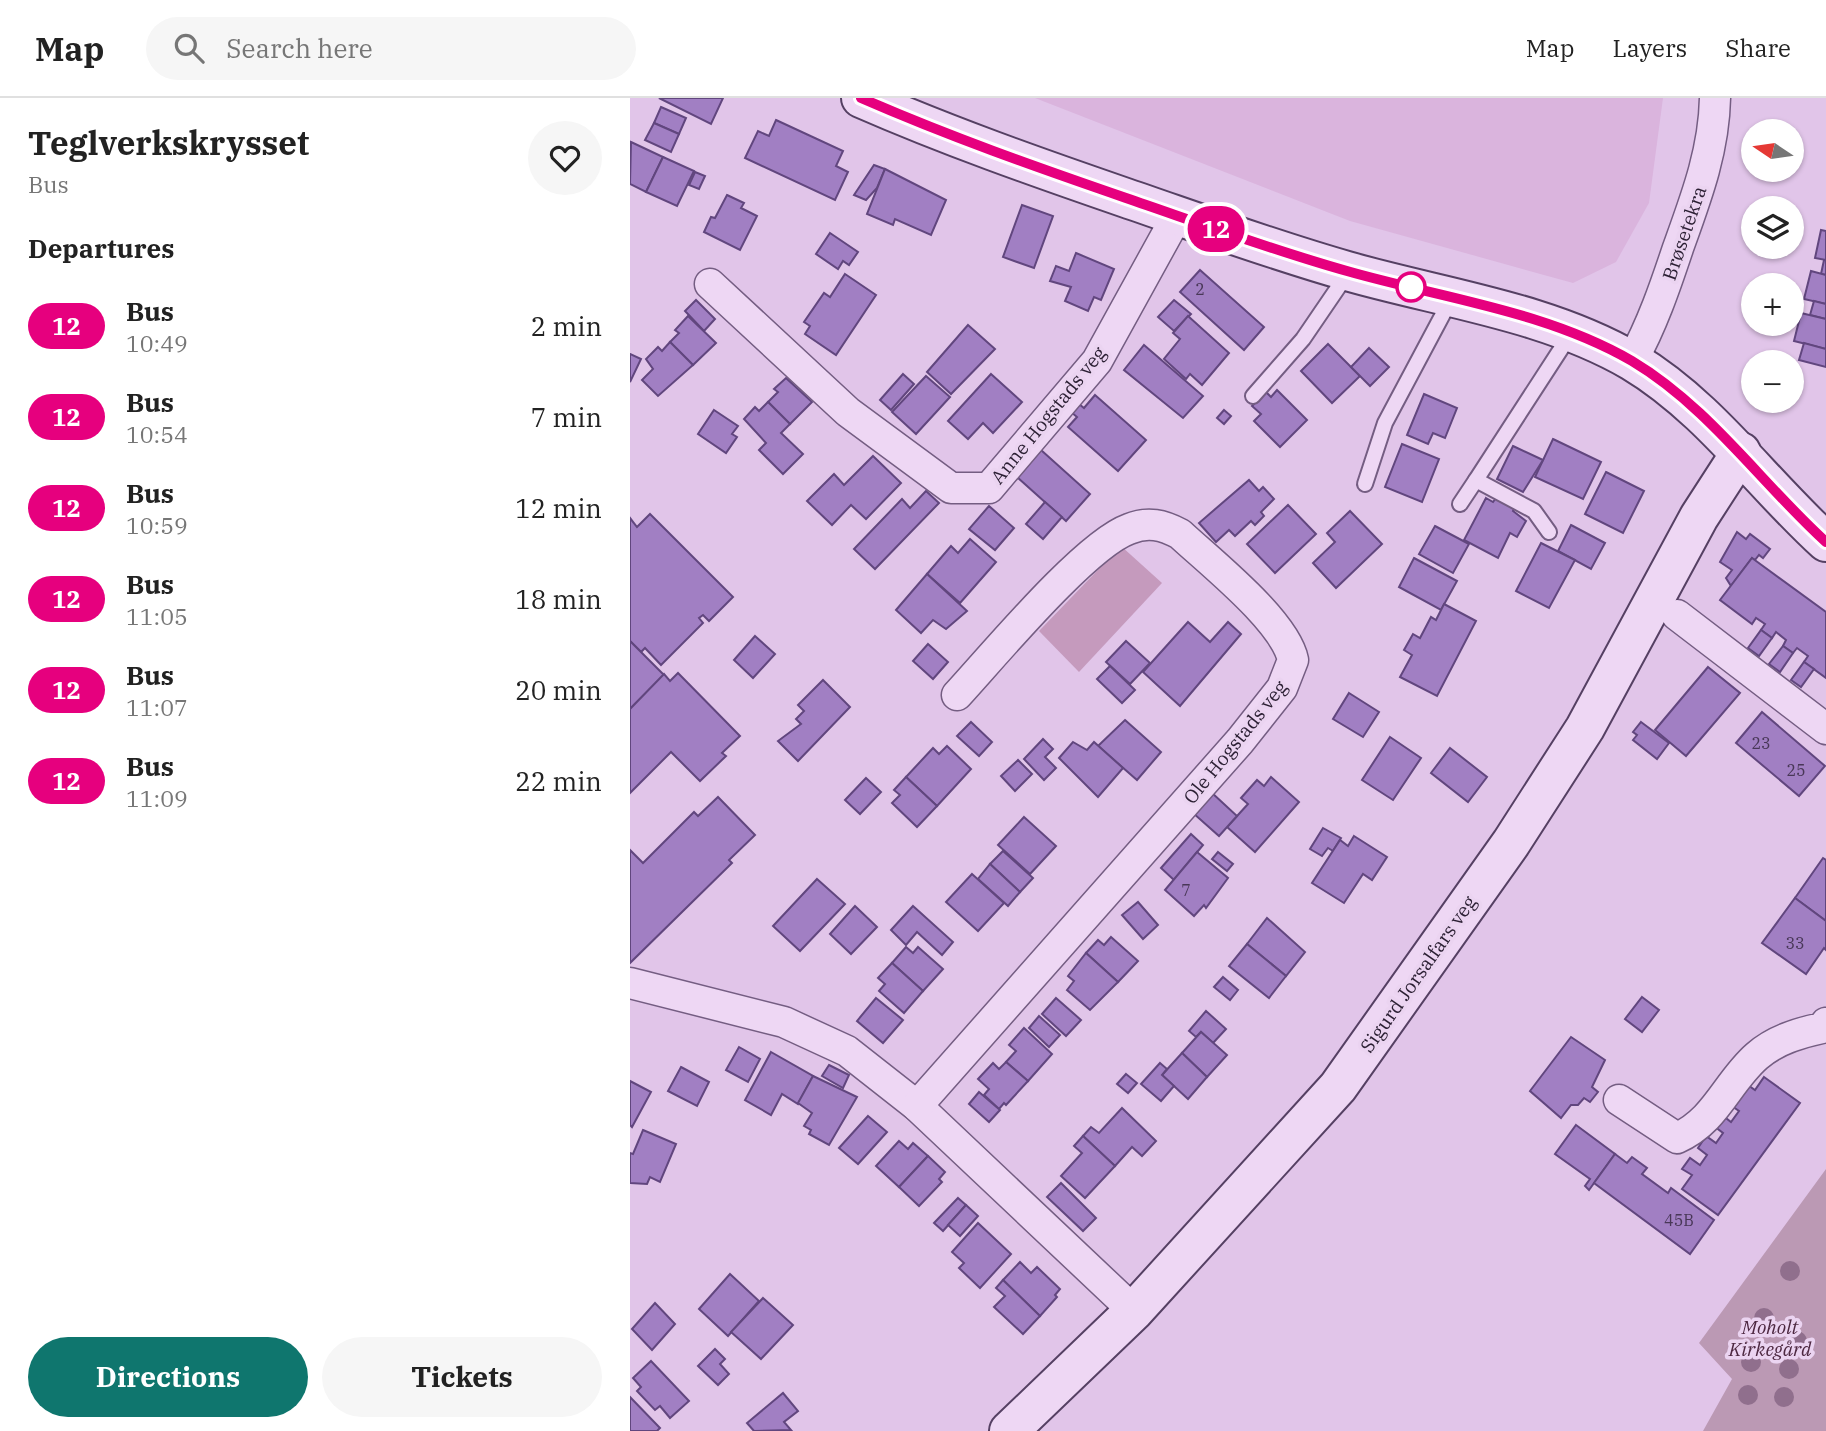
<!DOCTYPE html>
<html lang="en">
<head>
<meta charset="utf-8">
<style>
  :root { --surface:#fff; --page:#f6f6f6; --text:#222; --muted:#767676; --line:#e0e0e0; --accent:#0f766e }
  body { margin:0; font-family:"IBM Plex Serif",serif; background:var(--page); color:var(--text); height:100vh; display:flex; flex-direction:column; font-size:26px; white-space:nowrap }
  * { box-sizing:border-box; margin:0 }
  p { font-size:23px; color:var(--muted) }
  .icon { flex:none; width:38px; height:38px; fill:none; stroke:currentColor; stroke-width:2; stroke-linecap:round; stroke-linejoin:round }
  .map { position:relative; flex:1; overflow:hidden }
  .drawer { display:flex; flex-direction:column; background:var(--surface); width:630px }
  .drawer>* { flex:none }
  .badge { padding:0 14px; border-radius:23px; font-size:24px; line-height:46px }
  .needle { width:46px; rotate:283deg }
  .controls { position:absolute; left:1111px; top:21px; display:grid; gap:14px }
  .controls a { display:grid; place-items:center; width:63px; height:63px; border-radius:50%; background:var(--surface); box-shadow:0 2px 5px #0004; font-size:35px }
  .map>.badge { position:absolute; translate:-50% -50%; box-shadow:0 0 0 4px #fff }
  h2 { padding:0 28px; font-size:26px; line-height:63px }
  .round { display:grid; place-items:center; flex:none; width:74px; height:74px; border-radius:37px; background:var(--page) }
  .summary { display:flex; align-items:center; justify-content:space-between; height:119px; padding:0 28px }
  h1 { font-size:33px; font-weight:700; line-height:52px }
  .action { display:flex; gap:14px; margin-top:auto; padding:14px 28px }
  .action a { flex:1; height:80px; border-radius:42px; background:var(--accent); color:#fff; font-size:28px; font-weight:700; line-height:80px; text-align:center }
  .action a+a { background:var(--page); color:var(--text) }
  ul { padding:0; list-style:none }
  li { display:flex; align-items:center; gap:21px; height:91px; padding:0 28px }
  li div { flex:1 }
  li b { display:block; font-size:26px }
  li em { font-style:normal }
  li .badge { min-width:77px; font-weight:700; text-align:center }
  header { display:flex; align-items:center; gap:42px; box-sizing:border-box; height:98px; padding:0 35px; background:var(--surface); border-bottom:2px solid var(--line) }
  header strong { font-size:33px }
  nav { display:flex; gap:38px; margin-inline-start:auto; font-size:24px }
  .search { width:490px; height:63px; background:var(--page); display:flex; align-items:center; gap:18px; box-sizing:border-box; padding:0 24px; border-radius:38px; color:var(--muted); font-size:26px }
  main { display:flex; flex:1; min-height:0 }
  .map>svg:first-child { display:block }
  .farmland { fill:#dab4dd }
  .green { fill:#c59abd }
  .cemetery { fill:#bb99b4 }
  .building { fill:#a17fc3; stroke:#61467e; stroke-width:2 }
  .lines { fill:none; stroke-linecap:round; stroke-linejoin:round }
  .lane-casing { stroke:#745d82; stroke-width:18 }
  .street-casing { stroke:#745d82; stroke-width:33 }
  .secondary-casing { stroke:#554063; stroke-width:42 }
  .lane { stroke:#eed7f4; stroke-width:14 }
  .street { stroke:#eed7f4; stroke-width:30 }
  .secondary { stroke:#eed7f4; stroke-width:38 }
  .tree { fill:#906f8d }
  .line-casing { stroke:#fff; stroke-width:16 }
  .line { stroke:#e6007e; stroke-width:10 }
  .stop-dot { fill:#fff; stroke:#e6007e; stroke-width:3.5 }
  .labels { text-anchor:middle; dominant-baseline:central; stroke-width:7; stroke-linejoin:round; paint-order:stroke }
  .number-label { font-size:16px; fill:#483757 }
  .street-label { font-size:19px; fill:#2b1f33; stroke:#ebd4f1 }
  .park-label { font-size:19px; font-style:italic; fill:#4d2841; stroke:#ebd4f1 }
</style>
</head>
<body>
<header>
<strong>Map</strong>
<div class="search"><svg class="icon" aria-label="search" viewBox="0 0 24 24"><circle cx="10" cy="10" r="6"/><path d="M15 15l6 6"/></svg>Search here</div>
<nav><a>Map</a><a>Layers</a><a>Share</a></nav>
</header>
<main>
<section class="drawer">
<div class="summary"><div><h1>Teglverkskrysset</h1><p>Bus</p></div><a class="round"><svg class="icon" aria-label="heart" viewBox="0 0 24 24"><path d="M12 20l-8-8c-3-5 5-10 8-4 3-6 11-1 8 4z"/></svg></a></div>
<h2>Departures</h2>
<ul>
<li><span class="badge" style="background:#e6007e;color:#fff">12</span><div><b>Bus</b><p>10:49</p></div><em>2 min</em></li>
<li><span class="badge" style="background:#e6007e;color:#fff">12</span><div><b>Bus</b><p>10:54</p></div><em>7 min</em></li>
<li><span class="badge" style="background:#e6007e;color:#fff">12</span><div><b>Bus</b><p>10:59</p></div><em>12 min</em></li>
<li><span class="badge" style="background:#e6007e;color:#fff">12</span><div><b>Bus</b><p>11:05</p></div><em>18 min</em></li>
<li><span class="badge" style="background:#e6007e;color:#fff">12</span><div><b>Bus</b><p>11:07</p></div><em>20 min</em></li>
<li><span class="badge" style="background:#e6007e;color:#fff">12</span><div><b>Bus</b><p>11:09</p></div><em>22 min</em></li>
</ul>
<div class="action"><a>Directions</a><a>Tickets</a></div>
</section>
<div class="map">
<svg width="1196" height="1333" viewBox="0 0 1196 1333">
  <rect width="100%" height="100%" fill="#e1c5e9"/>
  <!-- farmland -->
  <polygon class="farmland" points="405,0 1033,0 1019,105 986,164 943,185 720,123"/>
  <!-- green -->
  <polygon class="green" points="491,448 532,485 449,574 409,533"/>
  <!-- cemetery -->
  <polygon class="cemetery" points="1196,1071 1196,1333 1073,1333 1102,1281 1069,1245"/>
  <!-- building -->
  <g class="building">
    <polygon points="29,0 93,0 81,26"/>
    <polygon points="31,9 56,20 49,36 24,25"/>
    <polygon points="146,22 213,53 206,68 218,74 205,102 115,60 128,33 139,38"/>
    <polygon points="24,25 49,36 41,54 15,42"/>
    <polygon points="1,44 33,59 16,94 0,86"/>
    <polygon points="33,59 64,73 47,108 16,94"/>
    <polygon points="244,67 255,71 247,90 236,102 224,97"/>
    <polygon points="255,71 316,102 301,137 265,121 263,127 237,116"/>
    <polygon points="65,74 75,78 69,91 59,87"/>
    <polygon points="97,97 114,105 111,110 127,118 110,152 74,134 81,119 85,120"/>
    <polygon points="392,107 423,118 404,170 373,159"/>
    <polygon points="1191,132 1196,133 1196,162 1185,160"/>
    <polygon points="200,135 228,154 219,167 213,163 208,171 186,156"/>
    <polygon points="446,155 484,171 471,202 464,199 458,213 435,203 441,189 420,183 426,168 439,173"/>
    <polygon points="1194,162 1196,162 1196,177 1191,176"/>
    <polygon points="570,172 634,229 614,252 550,194"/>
    <polygon points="1181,173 1196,177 1196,206 1174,201"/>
    <polygon points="215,176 246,197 206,257 175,236 180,228 174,224 194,195 200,199"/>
    <polygon points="66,202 85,221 74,233 55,213"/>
    <polygon points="544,202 561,216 544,233 528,219"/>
    <polygon points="1184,203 1196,206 1196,221 1180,217"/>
    <polygon points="1171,215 1196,221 1196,251 1164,243"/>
    <polygon points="58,218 86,245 63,267 40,244 49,235 45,232"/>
    <polygon points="558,218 599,255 572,287 560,276 556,281 534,261 550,241 543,235"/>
    <polygon points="338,227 365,251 321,296 297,274"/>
    <polygon points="40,244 63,267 28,298 12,282 23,271 16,261 28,249 32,253"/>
    <polygon points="1174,245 1196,251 1196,269 1169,262"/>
    <polygon points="698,246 730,278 702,305 671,273"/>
    <polygon points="514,247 573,298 553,320 494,272"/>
    <polygon points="739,250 759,269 740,288 721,269"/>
    <polygon points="0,256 11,261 0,284"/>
    <polygon points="273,276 284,286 261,312 250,302"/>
    <polygon points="361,276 392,304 363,335 353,325 338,341 318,323"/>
    <polygon points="296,278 320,299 286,336 262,314"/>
    <polygon points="156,280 182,304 160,326 138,304 148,294 144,291"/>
    <polygon points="647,292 677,322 650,349 624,323 631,316 622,308 636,294 641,299"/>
    <polygon points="794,296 827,310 815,340 803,335 798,346 777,337"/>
    <polygon points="465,297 516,342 488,373 438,329 447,319 441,314 449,306 454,310"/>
    <polygon points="138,304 160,326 151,335 173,356 153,376 129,352 136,345 114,321 125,309 129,313"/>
    <polygon points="84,312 108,328 102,336 107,339 96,355 68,336"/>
    <polygon points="594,312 601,318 594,326 587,320"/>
    <polygon points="923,341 971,364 953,401 905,379"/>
    <polygon points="772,346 809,361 792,404 755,389"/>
    <polygon points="883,348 913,362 893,394 867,381"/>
    <polygon points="411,352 460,396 436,423 387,379"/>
    <polygon points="243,358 271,385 236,421 221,407 202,427 177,403 204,376 214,387"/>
    <polygon points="976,374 1014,393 993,435 955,416"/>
    <polygon points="619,382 629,393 633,389 644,401 631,414 634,418 625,427 621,423 605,438 599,432 586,444 569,425"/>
    <polygon points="296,393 309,405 245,471 224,451 272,401 280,410"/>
    <polygon points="856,400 863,404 866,400 884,411 883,413 896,423 887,439 880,435 868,460 834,442"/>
    <polygon points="415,404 432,419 413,441 396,426"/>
    <polygon points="658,407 686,436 645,475 617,446"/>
    <polygon points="359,408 384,430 365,452 339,431"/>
    <polygon points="720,413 752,446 706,490 683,465 705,444 697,435"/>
    <polygon points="20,416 103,499 79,523 73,517 69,520 73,525 31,567 15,550 11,554 0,543 0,420 7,429"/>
    <polygon points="941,427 975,445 961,471 928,453"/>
    <polygon points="805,428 839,446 823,475 789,456"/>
    <polygon points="1107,434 1116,441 1120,436 1140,451 1133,460 1129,457 1125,462 1122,460 1101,488 1096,480 1102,472 1090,464"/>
    <polygon points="340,441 366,464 330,505 297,476 321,448 328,455"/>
    <polygon points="911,445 945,462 919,510 886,493"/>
    <polygon points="784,460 827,483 811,512 769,489"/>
    <polygon points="1122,460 1196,514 1196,580 1174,564 1178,558 1167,550 1163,555 1153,548 1156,542 1146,534 1142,540 1131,532 1135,526 1126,520 1122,526 1090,502"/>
    <polygon points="297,476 337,513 316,531 303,522 291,535 266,512"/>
    <polygon points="814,506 846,523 807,598 770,579 782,557 774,552 783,536 790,540 801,519 806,522"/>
    <polygon points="558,524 580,544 598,524 611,536 550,608 513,574"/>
    <polygon points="1131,532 1142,540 1129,558 1118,550"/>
    <polygon points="125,538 145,556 123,580 104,562"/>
    <polygon points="0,543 34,577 0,611"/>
    <polygon points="496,543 520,565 500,586 476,564"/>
    <polygon points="298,546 318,564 303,581 283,563"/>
    <polygon points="1153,548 1163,555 1150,574 1139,566"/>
    <polygon points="1174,564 1184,571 1171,589 1161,582"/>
    <polygon points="480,568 505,592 492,605 467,581"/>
    <polygon points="1078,569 1110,595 1056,658 1025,632"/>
    <polygon points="48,575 110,638 92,655 96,658 70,683 41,654 0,695 0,611 34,576 40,583"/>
    <polygon points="193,582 220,609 168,663 148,643 171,626 166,621 174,613 168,607"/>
    <polygon points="719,595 749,614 733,639 703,621"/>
    <polygon points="1132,614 1195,668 1169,698 1106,645"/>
    <polygon points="495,622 531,654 507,682 468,648"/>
    <polygon points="341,624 362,644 349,658 327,638"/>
    <polygon points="1011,624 1039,645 1027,661 1003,642 1007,637 1003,634"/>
    <polygon points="760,639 791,660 763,702 732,682"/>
    <polygon points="413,641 423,651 415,659 426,670 414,682 394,661"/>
    <polygon points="443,644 457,652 464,644 493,670 468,699 429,660"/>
    <polygon points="317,648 341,671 307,708 276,679 303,650 309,656"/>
    <polygon points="820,650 857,679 838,704 801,675"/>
    <polygon points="388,662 402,676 385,693 371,678"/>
    <polygon points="276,679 307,708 287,729 262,705 270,697 264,692"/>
    <polygon points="641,679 669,704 625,754 597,729 618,706 611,700 627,682 634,688"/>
    <polygon points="236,680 251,694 230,716 215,702"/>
    <polygon points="581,694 607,718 589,738 563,715"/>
    <polygon points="88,699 125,737 99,762 102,765 0,865 0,752 13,765 64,714 68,718"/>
    <polygon points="394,719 426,748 400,776 368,747"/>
    <polygon points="693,730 711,740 703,753 698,750 692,758 680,751"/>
    <polygon points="561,736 573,747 544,782 531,770"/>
    <polygon points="724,738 757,759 742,782 733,776 714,805 682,785 710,742 718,748"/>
    <polygon points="373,753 403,780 390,794 360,766"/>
    <polygon points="567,754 598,780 576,810 574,807 564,818 535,792"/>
    <polygon points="588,754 603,766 597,773 582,761"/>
    <polygon points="1193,760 1196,762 1196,823 1165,800"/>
    <polygon points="360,766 390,794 378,808 348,781"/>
    <polygon points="342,776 374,805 348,833 316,804"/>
    <polygon points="187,781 215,806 170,853 143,828"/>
    <polygon points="1165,800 1196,823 1196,852 1194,850 1176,876 1132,845"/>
    <polygon points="508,804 528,827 513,841 492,817"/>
    <polygon points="225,808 247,829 221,856 200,836"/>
    <polygon points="283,808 323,844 312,857 287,834 276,847 261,832"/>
    <polygon points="637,820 675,854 656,878 617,846"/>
    <polygon points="481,839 508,863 488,884 456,855 468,842 474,847"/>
    <polygon points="617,846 656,878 639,900 599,868"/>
    <polygon points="276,849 283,855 288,849 313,871 293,893 262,865"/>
    <polygon points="456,855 488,884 460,912 437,892 444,883 438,878"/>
    <polygon points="262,865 293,893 274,915 249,893 255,886 248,880"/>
    <polygon points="593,879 608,892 600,902 584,889"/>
    <polygon points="1012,899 1029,912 1012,934 995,921"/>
    <polygon points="246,900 273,922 253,945 227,923"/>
    <polygon points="426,900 451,922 436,938 412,916"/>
    <polygon points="576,913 596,931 583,945 571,934 566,939 559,933"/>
    <polygon points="409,918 430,937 419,949 399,930"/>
    <polygon points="394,930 422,956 398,983 376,964 386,953 379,947"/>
    <polygon points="571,934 597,957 577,979 552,955"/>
    <polygon points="941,939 975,962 962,989 968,994 960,1004 954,1000 948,1007 941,1007 931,1020 900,993"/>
    <polygon points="109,949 130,961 118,984 96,972"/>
    <polygon points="141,954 183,978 168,1006 152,996 141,1017 115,1002"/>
    <polygon points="552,955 577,979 558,1001 532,977"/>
    <polygon points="376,964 398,983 376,1007 374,1005 369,1011 354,997 359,991 348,981 363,965 369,971"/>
    <polygon points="530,965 537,971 532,977 544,988 531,1003 511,986"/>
    <polygon points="199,967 219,977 213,990 192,978"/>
    <polygon points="51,969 79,984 67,1008 38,993"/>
    <polygon points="496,976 507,985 498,995 487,986"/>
    <polygon points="183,978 227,999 199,1047 179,1036 181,1032 174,1028 182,1015 168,1005"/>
    <polygon points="1134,979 1170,1005 1088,1117 1052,1091 1062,1077 1052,1071 1060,1060 1070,1067 1077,1057 1068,1050 1076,1038 1086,1045 1093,1035 1084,1028 1092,1017 1101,1024 1109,1013 1099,1006 1115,985 1125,992"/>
    <polygon points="0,983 21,994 2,1029 0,1027"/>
    <polygon points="349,994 370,1012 359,1024 339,1006"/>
    <polygon points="492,1010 526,1043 512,1058 502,1049 485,1068 453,1038 461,1029 469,1035"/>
    <polygon points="238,1018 257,1034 228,1066 209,1050"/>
    <polygon points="946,1027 985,1056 959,1092 955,1088 960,1081 925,1056"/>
    <polygon points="13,1032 46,1046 30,1084 20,1079 17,1086 0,1085 0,1055 3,1056"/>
    <polygon points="453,1038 485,1068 455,1100 431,1078 452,1055 444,1048"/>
    <polygon points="269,1043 278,1051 283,1045 298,1058 269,1089 246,1068"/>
    <polygon points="985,1056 997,1065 1002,1059 1017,1070 1012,1076 1038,1095 1041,1090 1084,1122 1060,1156 964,1085"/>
    <polygon points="298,1058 315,1074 309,1081 312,1084 289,1108 269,1089"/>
    <polygon points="431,1085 466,1120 453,1133 417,1099"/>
    <polygon points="328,1100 336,1107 313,1133 304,1125"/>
    <polygon points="336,1107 348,1118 330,1138 318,1127"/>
    <polygon points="348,1125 381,1156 350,1190 329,1170 334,1165 322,1154"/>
    <polygon points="390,1164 401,1175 407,1169 430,1191 425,1197 427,1199 410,1218 373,1182"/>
    <polygon points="100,1176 129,1203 98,1238 69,1211"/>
    <polygon points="373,1182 410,1218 393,1236 364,1209 375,1198 366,1190"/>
    <polygon points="133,1200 163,1227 131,1261 101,1234"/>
    <polygon points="25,1205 45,1226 22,1252 2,1231"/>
    <polygon points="85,1251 95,1261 90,1266 99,1276 88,1287 68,1268"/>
    <polygon points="21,1263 59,1303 40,1320 30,1308 25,1312 7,1293 11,1289 3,1280"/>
    <polygon points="153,1295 168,1313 154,1324 161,1332 124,1333 117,1325"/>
    <polygon points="0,1299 30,1330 27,1333 0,1333"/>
  </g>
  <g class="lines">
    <!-- lane casing -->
    <g class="lane-casing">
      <g id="lane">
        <polyline points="623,298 673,241 718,175"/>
        <polyline points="735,386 755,325 821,201"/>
        <polyline points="830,406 846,382"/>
        <polyline points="919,434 904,413 846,382 940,237"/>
      </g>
    </g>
    <!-- street casing -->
    <g class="street-casing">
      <g id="street">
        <polyline points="80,186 218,314 321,390 359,390 467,263 547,118"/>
        <path d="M1002 263C1022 227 1035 189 1048 150 1066 100 1084 53 1085 0"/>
        <polyline points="1047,517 1196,631"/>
        <polyline points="0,885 154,924 217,953 287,1008 504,1213"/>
        <path d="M989 1002 1047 1040C1086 1023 1097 984 1127 958 1145 942 1169 935 1192 930L1196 925"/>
        <path d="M287 1008 610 643 652 590 663 562C655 523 580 464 550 436 533 427 518 423 499 431 455 447 363 558 327 597"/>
      </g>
    </g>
    <!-- secondary casing -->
    <g class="secondary-casing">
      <g id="secondary">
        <path d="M231 0C318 38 406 69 496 100 569 125 643 152 717 173 811 200 916 213 1002 263 1079 309 1131 385 1196 444"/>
        <polyline points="379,1333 504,1213 708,989 881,745 955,630 1069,419 1111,354"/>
      </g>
    </g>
    <!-- lane -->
    <use href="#lane" class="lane"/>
    <!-- street -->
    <use href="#street" class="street"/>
    <!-- secondary -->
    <use href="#secondary" class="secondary"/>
  </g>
  <!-- trees -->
  <g class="tree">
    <circle cx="1160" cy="1173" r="10"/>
    <circle cx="1134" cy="1220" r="10"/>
    <circle cx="1167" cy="1243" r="10"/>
    <circle cx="1121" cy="1264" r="10"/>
    <circle cx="1159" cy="1271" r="10"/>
    <circle cx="1118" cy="1297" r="10"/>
    <circle cx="1154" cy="1299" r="10"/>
  </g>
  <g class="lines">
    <!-- line casing -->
    <g class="line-casing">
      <path id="line" d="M231 0C318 38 406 69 496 100 569 125 642 152 717 173 811 200 916 213 1002 263 1079 309 1131 385 1196 444"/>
    </g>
    <!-- line -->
    <use href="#line" class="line"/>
  </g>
  <!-- markers -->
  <circle class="stop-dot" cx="781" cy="189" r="14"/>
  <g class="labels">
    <!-- number labels -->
    <g class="number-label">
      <text x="570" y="191">2</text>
      <text x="1131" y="645">23</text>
      <text x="1166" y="672">25</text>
      <text x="556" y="792">7</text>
      <text x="1165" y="845">33</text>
      <text x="1049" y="1122">45B</text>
    </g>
    <!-- street labels -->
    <g class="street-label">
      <text transform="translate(1054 135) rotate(-71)">Brøsetekra</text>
      <text transform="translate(418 317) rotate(-51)">Anne Hogstads veg</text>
      <text transform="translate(605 644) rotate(-51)">Ole Hogstads veg</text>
      <text transform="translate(788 876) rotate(-55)">Sigurd Jorsalfars veg</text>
    </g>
    <!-- park labels -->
    <g class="park-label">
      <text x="1140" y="1229">Moholt<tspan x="1140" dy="22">Kirkegård</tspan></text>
    </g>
  </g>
</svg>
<div class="controls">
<a><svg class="needle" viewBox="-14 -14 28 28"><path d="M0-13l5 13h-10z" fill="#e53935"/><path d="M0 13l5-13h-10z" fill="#767676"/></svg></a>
<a><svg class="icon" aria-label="layers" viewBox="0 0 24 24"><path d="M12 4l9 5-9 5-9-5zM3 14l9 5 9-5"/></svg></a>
<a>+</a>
<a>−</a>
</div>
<b class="badge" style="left:586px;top:131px;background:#e6007e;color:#fff">12</b>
</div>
</main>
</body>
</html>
